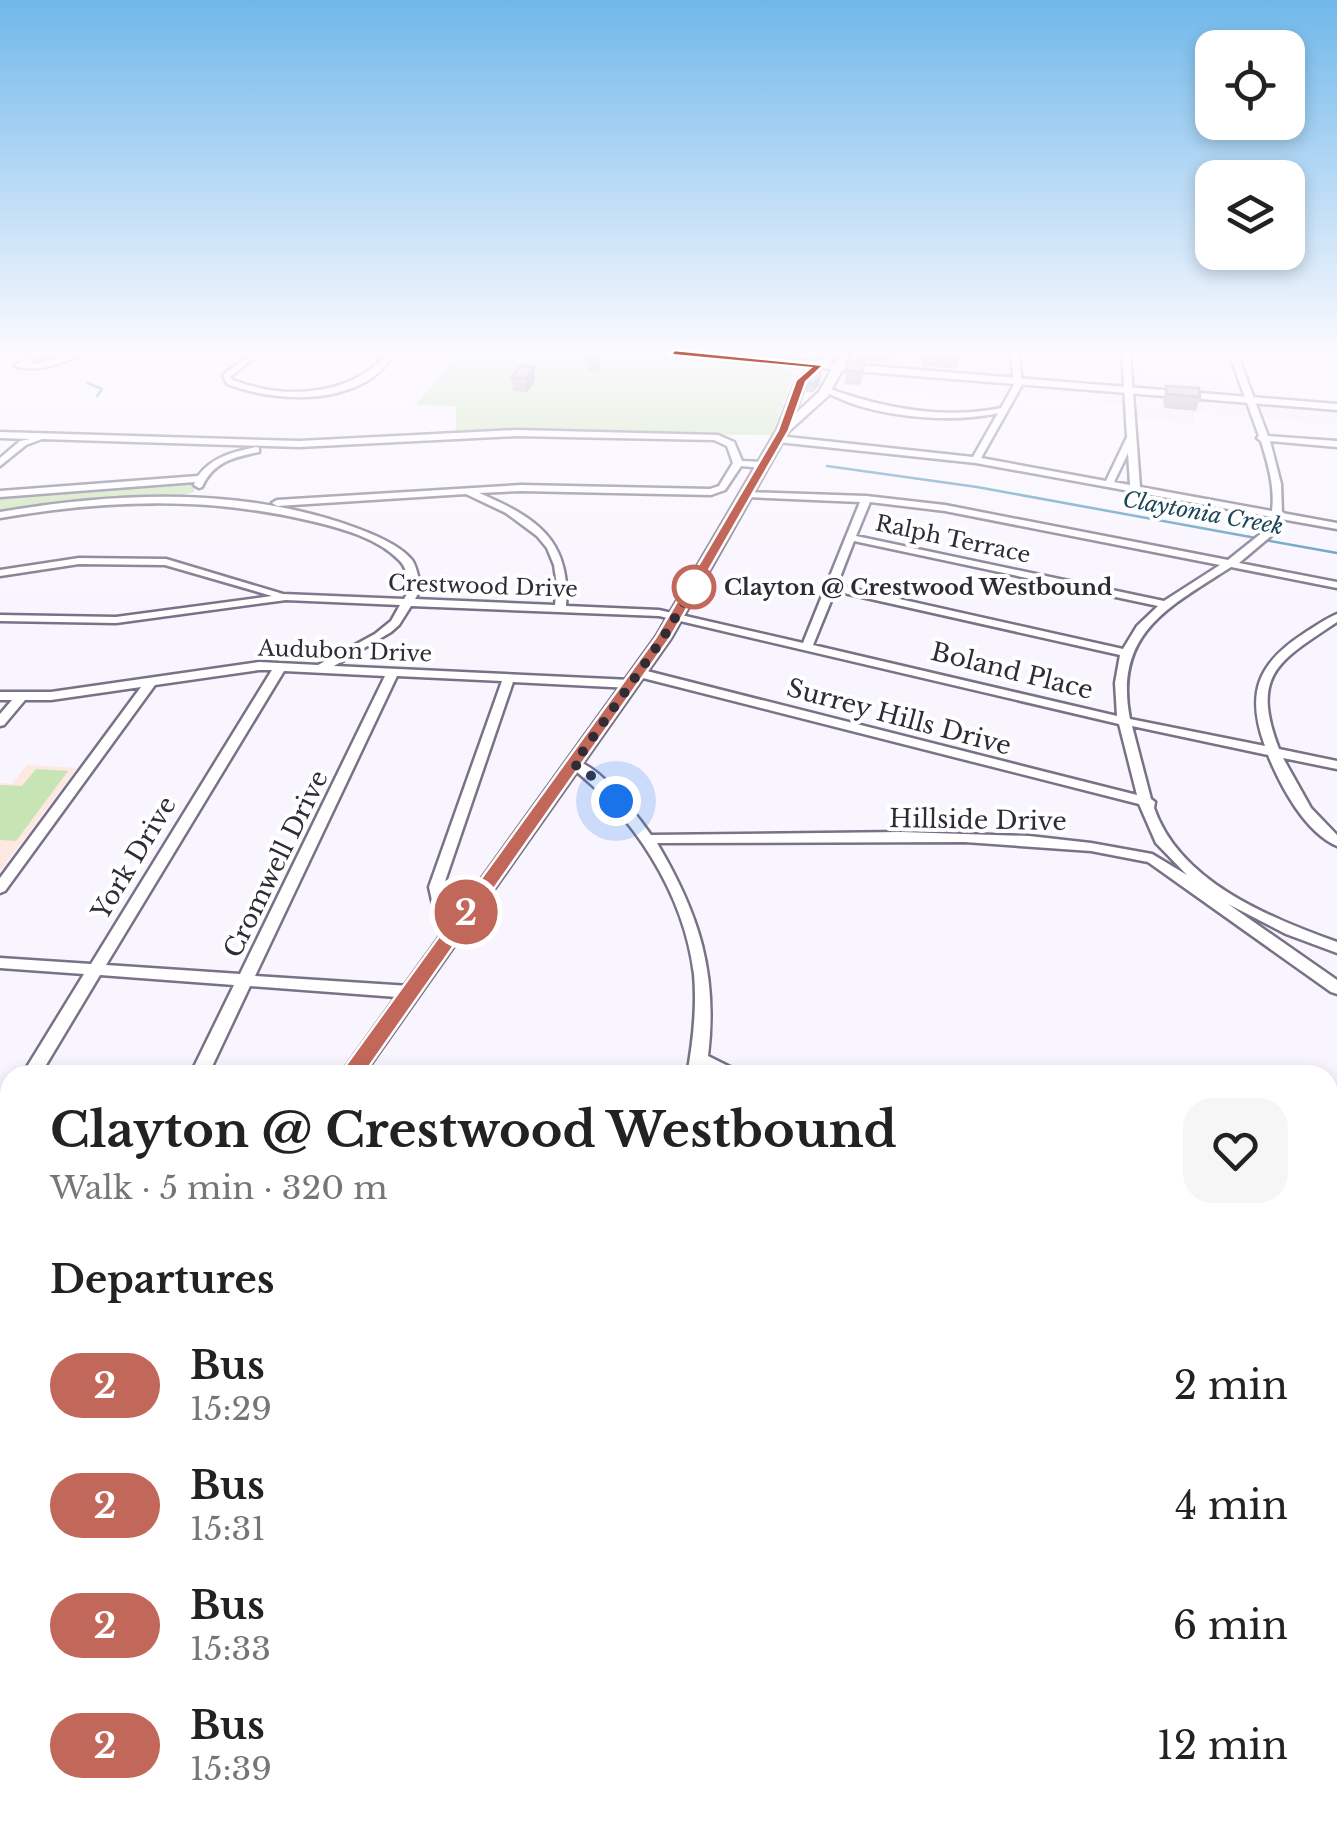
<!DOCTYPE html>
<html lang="en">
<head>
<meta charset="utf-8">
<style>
  :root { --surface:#fff; --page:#f6f6f6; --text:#222; --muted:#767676 }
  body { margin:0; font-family:"Libre Baskerville",serif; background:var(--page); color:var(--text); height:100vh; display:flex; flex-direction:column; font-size:38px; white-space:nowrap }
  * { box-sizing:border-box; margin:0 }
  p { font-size:32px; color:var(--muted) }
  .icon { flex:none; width:55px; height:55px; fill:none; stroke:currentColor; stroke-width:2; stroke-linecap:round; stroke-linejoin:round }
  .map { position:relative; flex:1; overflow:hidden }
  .sheet { position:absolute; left:0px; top:1065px; width:1338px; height:762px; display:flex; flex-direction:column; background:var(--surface); border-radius:30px 30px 0 0; box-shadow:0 5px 15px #0003 }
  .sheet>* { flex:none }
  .badge { padding:0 20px; border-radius:32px; font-size:35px; line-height:65px }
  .fabs { position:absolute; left:1195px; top:30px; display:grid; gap:20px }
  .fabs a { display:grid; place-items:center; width:110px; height:110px; border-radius:20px; background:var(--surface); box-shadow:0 5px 15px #0003; font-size:50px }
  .you { position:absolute; width:50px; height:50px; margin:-25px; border:8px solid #fff; border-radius:50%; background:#1a73e8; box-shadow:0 0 0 15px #1a73e833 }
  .map>.badge { position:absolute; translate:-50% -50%; box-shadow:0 0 0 5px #fff }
  h2 { padding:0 50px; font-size:38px; line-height:90px }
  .round { display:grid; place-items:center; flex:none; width:105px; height:105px; border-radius:30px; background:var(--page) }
  .head { display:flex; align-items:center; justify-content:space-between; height:170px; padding:0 50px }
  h1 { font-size:48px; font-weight:800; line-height:75px }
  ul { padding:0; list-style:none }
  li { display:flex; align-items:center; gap:30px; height:120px; padding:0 50px }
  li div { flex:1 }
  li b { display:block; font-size:38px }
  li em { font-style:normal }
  li .badge { min-width:110px; font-weight:700; text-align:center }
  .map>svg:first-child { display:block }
  .built { fill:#f1ebfe }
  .education { fill:#fde8e2 }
  .green { fill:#c7e4b4 }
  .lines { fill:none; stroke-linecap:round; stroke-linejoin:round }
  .stream-far1 { stroke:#4e93b6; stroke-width:2.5 }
  .stream { stroke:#4e93b6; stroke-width:6 }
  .minor-casing { stroke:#797186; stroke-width:5 }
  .major-casing { stroke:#797186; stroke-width:5 }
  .minor { fill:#fff; fill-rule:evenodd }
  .major { fill:#fff; fill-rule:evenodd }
  .wall { fill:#a39db0 }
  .shaded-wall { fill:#857f90 }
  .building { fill:#beb6cd; stroke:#857f90; stroke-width:2.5 }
  .line { fill:#c2685b; stroke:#fff; stroke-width:2.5 }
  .walk { stroke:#2f2c35; stroke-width:10; stroke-dasharray:0 18 }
  .stop-dot { fill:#fff; stroke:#c2685b; stroke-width:5 }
  .labels { text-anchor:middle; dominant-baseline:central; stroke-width:8; stroke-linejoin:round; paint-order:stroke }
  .far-water-label { font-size:22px; font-style:italic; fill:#1b4559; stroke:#fff }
  .far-street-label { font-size:22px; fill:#2f2c35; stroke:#fff }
  .far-stop-label { font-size:22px; font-weight:bold; fill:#2f2c35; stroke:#fff; text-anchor:start }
  .street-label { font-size:25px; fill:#2f2c35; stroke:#fff }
</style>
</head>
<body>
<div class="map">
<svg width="1337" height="1827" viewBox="0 0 1337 1827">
  <rect width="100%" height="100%" fill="#f9f5ff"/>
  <!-- built -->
  <g class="built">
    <polygon points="851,353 1012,353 1011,372 1001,376 854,365 848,362"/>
    <polygon points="1133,370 1238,383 1242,393 1140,387 1135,385"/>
    <polygon points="850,371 1011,383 1013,385 1008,400 840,385"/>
    <polygon points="1023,384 1127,393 1128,405 1018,394"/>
    <polygon points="1136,394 1242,402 1250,417 1194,413 1194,424 1136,418"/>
    <polygon points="1255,404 1337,412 1337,425 1259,418"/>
  </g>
  <!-- education -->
  <polygon class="education" points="27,765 77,768 0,871 0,783 12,784"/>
  <!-- green -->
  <g class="green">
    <polygon points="459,353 640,353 784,366 794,374 772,435 456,431 456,406 415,405"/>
    <polygon points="180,482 195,485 194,492 177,497 80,501 0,512 0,496"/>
    <polygon points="36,769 68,771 16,841 0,840 0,785 22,786"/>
  </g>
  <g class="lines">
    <!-- stream-far1 -->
    <g class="stream-far1">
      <polyline points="88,383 102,389 97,396"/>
      <polyline points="827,466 977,487 1256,538"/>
      <polyline points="1265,540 1337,553"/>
    </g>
    <!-- stream -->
    <polyline class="stream" points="1328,1525 1337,1528"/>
    <!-- minor casing -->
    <g class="minor-casing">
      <g id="minor">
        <path d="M36 353H45L28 364C48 364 65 352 84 353 62 364 37 373 14 366Z"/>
        <path d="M252 353H260L230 377 233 380C285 400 350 397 388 353H396C388 363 379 374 367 381 327 404 269 400 227 384L223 375Z"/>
        <path d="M1011 353H1019L1022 385 981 458 1106 481 1127 437 1122 353H1130L1140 487 1272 511C1275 487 1268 464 1261 441L1257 438 1259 436 1229 353H1237L1268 436 1337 441V447L1270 441 1281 484 1282 513 1337 523V529L1281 519 1271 536 1239 563 1337 582V588L1231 567C1169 607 1113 633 1130 719L1265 746C1246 694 1257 664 1303 634 1314 627 1325 619 1337 614V622C1279 661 1250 674 1279 749L1337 761V769L1283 758 1311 808 1337 835V846C1305 832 1281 787 1268 755L1132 726 1151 799 1155 802 1154 808C1180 882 1268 917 1337 942V953L1286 934 1228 904 1337 980V994L1331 992 1148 862 1091 851 965 842 657 843C699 914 718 973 708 1056L736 1070 739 1075H715L705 1070V1075H687C693 1042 697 1008 694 974 684 893 633 814 569 766L567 763 569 760C596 759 636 814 651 835L901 832 1029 836 1091 843 1152 854 1187 875 1156 843 1139 804 635 676V670L639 669 1137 795 1119 724 659 616 411 606 399 625 391 632 334 666 631 680 637 684 631 688 513 682 443 887 445 900 472 916 464 921 433 905 429 887 502 681 397 676 255 976 410 986 416 988 418 992 416 996 410 998 250 986 208 1075H190L234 985 100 975 40 1075H22L84 974 0 968V958L91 964 272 670H259L155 685 5 891 0 893V878L141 687 51 700H25L4 725 0 726V714L12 700H0V692H51L259 662 318 665 375 634 391 621 400 605 286 600 116 623 0 621V615L116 617 272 596 165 565 79 564 0 576V570L79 558 166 559 283 594 404 599 410 589C408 580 407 568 400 561 378 538 341 528 311 521 207 496 104 500 0 518V512C117 492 245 486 359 529 375 535 401 546 412 560 417 567 419 581 421 589L415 599 555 605 557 585 554 565 547 548 537 536 506 513 466 494 277 506 272 503 277 500 521 485 710 489 719 486 733 463 727 446 714 440 517 436 299 447 42 439 26 445 0 466V458L20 441 30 439 0 438V432L299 441 517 430 718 435 734 442 742 461 763 462 768 465 763 468 741 466 725 490 711 495 521 491 479 493C535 517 571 539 566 606L659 610 803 643 860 502 747 497 742 494 744 492 866 496 945 505 1228 560 1263 532 1272 517 976 463 778 442 774 439 778 436 973 457 998 413C948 424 866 417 823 390L827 388C883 408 942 420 1001 408L1014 385ZM1128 453 1130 485 1114 482ZM870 502 945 511 1220 565 1164 601 856 536ZM854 541 1158 606 1137 626 1123 649 837 585ZM835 591 1120 655 1115 683 1117 716 813 645ZM284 671 385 676 240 974 106 965Z"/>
        <path d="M256 447 259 448V452C234 457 213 462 202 487L199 488 194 485 195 482 0 497V491L198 476C212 457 233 452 256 447Z"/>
        <polygon points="10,1103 10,1126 6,1132 0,1134 0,1112 4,1105"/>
        <polygon points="1337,1114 1337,1131 1328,1136 1328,1119"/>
        <polygon points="0,1526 10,1527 10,1551 0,1550"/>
        <polygon points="99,1818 140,1818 137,1827 96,1827"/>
        <polygon points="1235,1818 1263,1818 1266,1827 1238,1827"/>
      </g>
    </g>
    <!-- major casing -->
    <g class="major-casing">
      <g id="major">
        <path d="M670 353H708L818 362 828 353H839L829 362 835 363 844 353 849 356 845 364 1337 404V410L842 370 828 396 788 432 671 638 363 1075H340L656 637 777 430 796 381 811 367 675 356ZM822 368 832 369 819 392 794 415 806 382Z"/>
        <polygon points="10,1544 10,1586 0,1590 0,1548"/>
      </g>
    </g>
    <!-- minor -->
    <use href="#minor" class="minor"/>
    <!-- major -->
    <use href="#major" class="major"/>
  </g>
  <!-- wall -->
  <g class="wall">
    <polygon points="601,353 601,362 598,372 588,372 588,363"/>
    <polygon points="858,353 894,353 892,362 857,361"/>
    <polygon points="923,353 959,353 956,369 922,366"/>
    <polygon points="865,362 863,376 860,385 845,384 846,370"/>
    <polygon points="520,366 535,381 527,392 513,391 512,378"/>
    <polygon points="822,373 819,385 813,392 806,392 807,383"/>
    <polygon points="1166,386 1200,397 1196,411 1164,408 1163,400"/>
  </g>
  <!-- shaded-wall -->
  <g class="shaded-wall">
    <polygon points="822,365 819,385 813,392 814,384"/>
    <polygon points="534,367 535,381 527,392 526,378"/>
  </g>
  <!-- building -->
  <g class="building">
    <polygon points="591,353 601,353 598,363 588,363"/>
    <polygon points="849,361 865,362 862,372 846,370"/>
    <polygon points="822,365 819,377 814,384 807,383 810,376"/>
    <polygon points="520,366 534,367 526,378 512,378"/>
    <polygon points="1166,386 1199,388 1200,397 1167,394"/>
  </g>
  <!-- sky -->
  <linearGradient id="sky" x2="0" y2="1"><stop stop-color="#70b8ea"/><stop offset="0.58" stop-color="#fcfaff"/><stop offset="1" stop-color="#fcfaff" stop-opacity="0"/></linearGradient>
  <rect width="1337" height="608" fill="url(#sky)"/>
  <!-- line -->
  <polygon class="line" points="674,350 824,365 806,382 789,430 670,638 359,1081 343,1081 343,1069 656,637 778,430 796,380 810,368 671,355"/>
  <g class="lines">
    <!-- walk -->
    <polyline class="walk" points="616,801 603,784 574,764 663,638 697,581 694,587"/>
  </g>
  <!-- markers -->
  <circle class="stop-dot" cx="694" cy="587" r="20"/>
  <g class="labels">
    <!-- far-water labels -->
    <g class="far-water-label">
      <text transform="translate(1203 513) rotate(10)">Claytonia Creek</text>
    </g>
    <!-- far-street labels -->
    <g class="far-street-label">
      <text transform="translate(953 539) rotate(12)">Ralph Terrace</text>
      <text transform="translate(483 586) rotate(2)">Crestwood Drive</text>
      <text transform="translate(345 651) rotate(2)">Audubon Drive</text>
    </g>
    <!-- far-stop labels -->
    <g class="far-stop-label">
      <text x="724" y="587">Clayton @ Crestwood Westbound</text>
    </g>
    <!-- street labels -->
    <g class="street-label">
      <text transform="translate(1012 671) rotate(14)">Boland Place</text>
      <text transform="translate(899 717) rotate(15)">Surrey Hills Drive</text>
      <text transform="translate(978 820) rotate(1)">Hillside Drive</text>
      <text transform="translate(134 858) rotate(-59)">York Drive</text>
      <text transform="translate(276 864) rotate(-64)">Cromwell Drive</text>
    </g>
  </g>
</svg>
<div class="fabs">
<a><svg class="icon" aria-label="locate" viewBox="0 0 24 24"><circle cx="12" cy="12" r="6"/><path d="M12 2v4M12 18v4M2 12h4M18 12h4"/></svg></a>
<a><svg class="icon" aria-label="layers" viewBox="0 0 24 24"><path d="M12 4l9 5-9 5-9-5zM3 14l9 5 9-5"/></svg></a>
</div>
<div class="you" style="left:616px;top:801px"></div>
<b class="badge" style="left:466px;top:912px;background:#c2685b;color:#fff">2</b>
<section class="sheet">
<div class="head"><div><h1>Clayton @ Crestwood Westbound</h1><p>Walk · 5 min · 320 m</p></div><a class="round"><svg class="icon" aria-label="heart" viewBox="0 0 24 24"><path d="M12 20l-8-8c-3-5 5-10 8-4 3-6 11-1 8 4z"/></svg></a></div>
<h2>Departures</h2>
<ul>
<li><span class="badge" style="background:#c2685b;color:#fff">2</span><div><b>Bus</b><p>15:29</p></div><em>2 min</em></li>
<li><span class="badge" style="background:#c2685b;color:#fff">2</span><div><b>Bus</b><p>15:31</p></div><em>4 min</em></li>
<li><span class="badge" style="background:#c2685b;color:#fff">2</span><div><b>Bus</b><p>15:33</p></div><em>6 min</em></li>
<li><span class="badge" style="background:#c2685b;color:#fff">2</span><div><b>Bus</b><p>15:39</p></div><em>12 min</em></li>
</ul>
</section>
</div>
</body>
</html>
